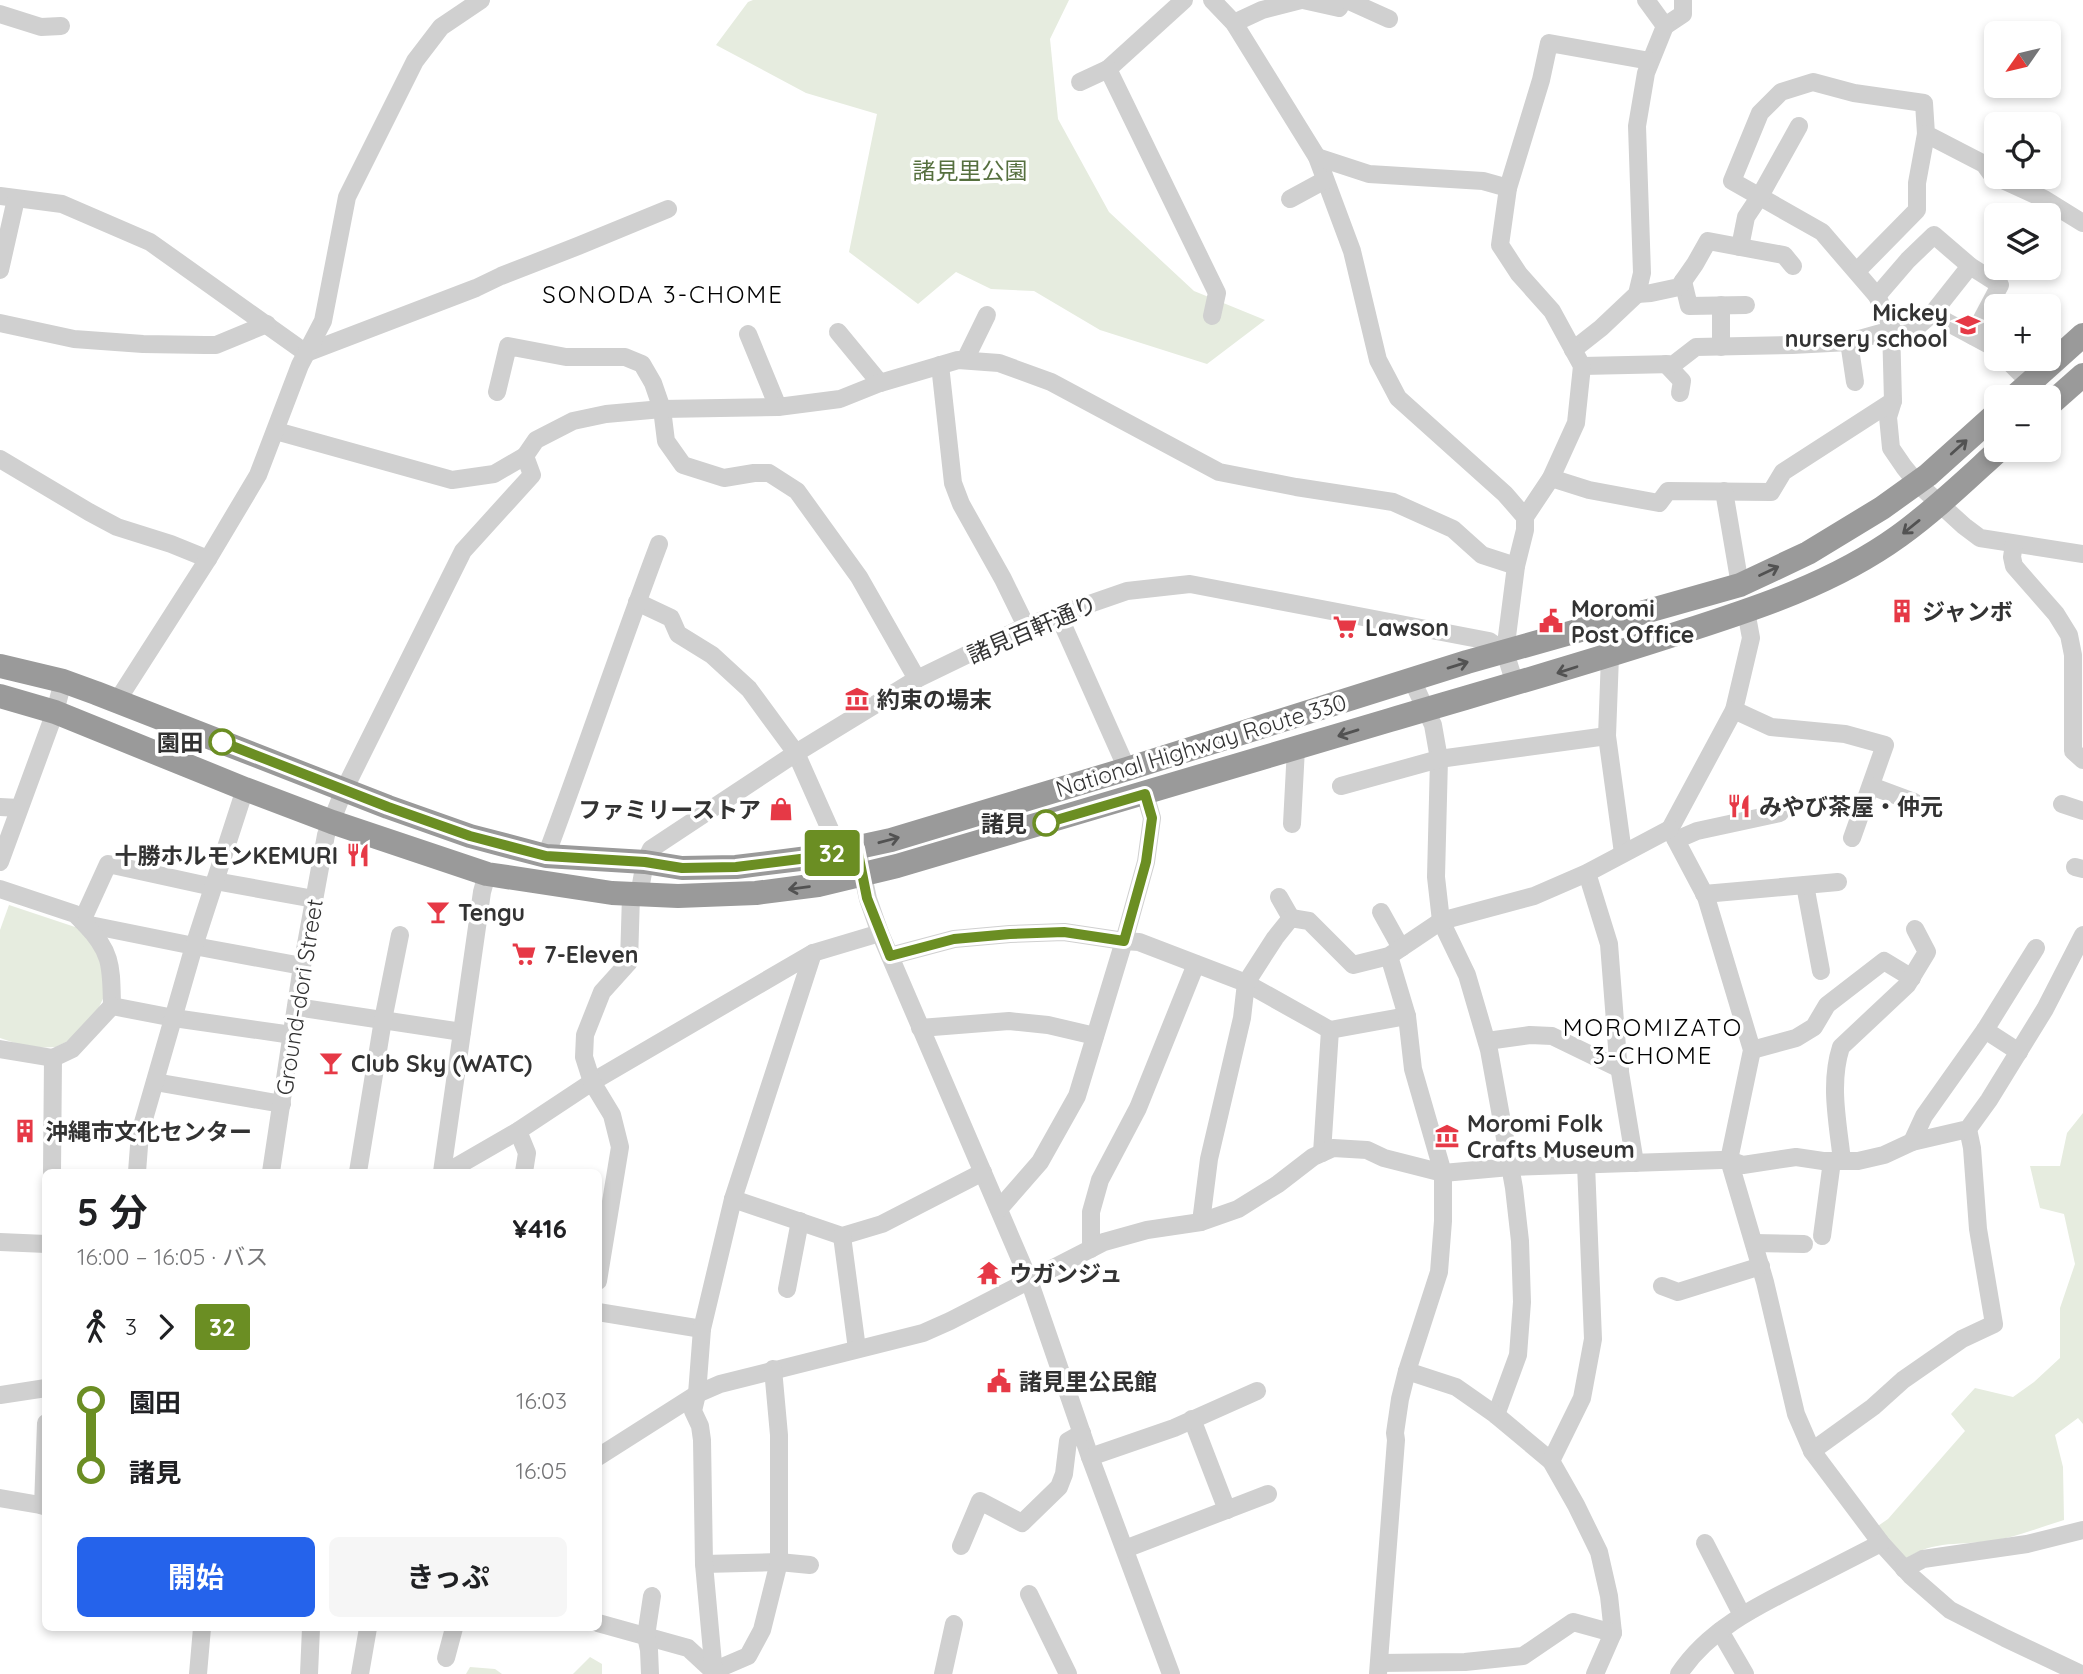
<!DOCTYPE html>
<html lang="ja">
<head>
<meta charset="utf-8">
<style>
  :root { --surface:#fff; --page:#f6f6f6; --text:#202124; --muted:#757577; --accent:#2563eb }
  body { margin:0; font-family:Quicksand,"Noto Sans JP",sans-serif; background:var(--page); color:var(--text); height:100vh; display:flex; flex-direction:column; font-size:26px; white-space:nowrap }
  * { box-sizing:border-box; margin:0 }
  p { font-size:23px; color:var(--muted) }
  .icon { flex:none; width:38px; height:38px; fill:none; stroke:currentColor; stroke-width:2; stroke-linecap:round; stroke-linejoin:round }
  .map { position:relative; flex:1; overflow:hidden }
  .panel { position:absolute; left:42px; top:1169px; width:560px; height:462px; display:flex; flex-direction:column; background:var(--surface); border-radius:10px; box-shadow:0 4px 10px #0003 }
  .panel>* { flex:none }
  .badge { padding:0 14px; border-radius:5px; font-size:24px; line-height:46px }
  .needle { width:46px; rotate:236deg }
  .buttons { position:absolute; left:1984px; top:21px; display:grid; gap:14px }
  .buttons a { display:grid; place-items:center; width:77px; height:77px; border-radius:10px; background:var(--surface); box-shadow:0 4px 10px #0003; font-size:35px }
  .map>.badge { position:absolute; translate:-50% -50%; box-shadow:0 0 0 4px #fff }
  .legs { display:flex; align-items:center; gap:10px; height:77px; padding:0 35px; font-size:23px }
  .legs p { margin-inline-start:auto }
  .overview { display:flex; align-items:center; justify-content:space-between; height:119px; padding:0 35px }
  h1 { font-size:38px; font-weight:700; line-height:52px }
  .button { display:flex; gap:14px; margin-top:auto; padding:14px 35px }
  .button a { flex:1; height:80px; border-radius:10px; background:var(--accent); color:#fff; font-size:28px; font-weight:700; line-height:80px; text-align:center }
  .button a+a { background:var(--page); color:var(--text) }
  ul { padding:0 35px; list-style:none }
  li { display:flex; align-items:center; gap:24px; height:70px; font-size:26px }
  li i { display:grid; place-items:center; width:10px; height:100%; margin:0 9px; background:currentColor }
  li i::after { content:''; width:18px; height:18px; margin:-9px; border:5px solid; border-radius:50%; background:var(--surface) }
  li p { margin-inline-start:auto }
  li:first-child i { background:linear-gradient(#0000 50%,currentColor 0) }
  li:last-child i { background:linear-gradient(currentColor 50%,#0000 0) }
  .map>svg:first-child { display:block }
  .green { fill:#e6ecdf }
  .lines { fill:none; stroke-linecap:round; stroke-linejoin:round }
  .minor { stroke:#d0d0d0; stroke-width:18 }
  .highway { stroke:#9a9a9a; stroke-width:24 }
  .oneway { stroke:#525252 }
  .line-1-casing { stroke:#fff; stroke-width:16 }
  .line-1 { stroke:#6b8e23; stroke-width:10 }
  .stop-1-dot { fill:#fff; stroke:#6b8e23; stroke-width:3.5 }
  .labels { text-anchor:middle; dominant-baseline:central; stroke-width:7; stroke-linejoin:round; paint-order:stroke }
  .park-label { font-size:23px; fill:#56703f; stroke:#fff }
  .poi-label { font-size:23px; font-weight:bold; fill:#333; stroke:#fff; text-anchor:start }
  .street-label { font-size:23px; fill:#333; stroke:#fff }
  .stop-label { font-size:23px; font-weight:bold; fill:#333; stroke:#fff; text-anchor:end }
  .neighbourhood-label { font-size:24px; letter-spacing:2px; fill:#000; stroke:#fff }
</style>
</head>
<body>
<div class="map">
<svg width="2083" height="1674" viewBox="0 0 2083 1674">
  <rect width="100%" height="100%" fill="#fff"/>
  <!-- green -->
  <g class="green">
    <polygon points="753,0 1069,0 1050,39 1058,119 1109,212 1194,291 1265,320 1207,364 1100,330 1034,291 991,289 956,272 918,304 849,252 877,114 806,93 716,45 748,2"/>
    <polygon points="9,905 84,930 102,961 106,992 95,1016 72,1039 56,1047 30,1048 0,1038 0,930"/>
    <path d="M2083 1113V1424L2078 1418 2055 1435 2063 1467 2064 1520C2040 1527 2015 1538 1991 1541 1954 1546 1930 1539 1899 1564L1872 1530 1888 1519 1965 1431 1951 1414 1975 1388 2013 1397 2034 1382 2060 1358V1308L2075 1264 2064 1214 2040 1208 2030 1166H2060L2067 1133Z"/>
    <polygon points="590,1657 602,1664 602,1674 573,1674"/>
    <polygon points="470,1667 495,1669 502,1674 466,1674"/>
  </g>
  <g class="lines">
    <!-- minor -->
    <g class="minor">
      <polyline points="1184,0 1108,69 1217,293 1212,316"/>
      <polyline points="1212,0 1234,23 1317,157 1352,251 1378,360 1398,398 1505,494 1525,517"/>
      <polyline points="1303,0 1339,8 1343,0"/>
      <polyline points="1347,0 1389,19"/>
      <polyline points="0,14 41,27 61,26"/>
      <polyline points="1234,23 1262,10 1301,0"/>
      <polyline points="1665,26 1683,14 1683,0"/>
      <polyline points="1080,82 1108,69"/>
      <polyline points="1317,157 1369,174 1483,181 1508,188"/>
      <polyline points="0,196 62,204 150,242 306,353"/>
      <polyline points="1290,199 1325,180"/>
      <polyline points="2083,223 2044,199 1992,175 1984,164 1926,134 1924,103 1854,93 1813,82 1781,92 1760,113 1732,181 1822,232 1877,296 1891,326 1893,401 1888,417 1891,448 1904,467 1917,483 1964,526 1980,538 2083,554"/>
      <polyline points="1740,247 1784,255 1793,266"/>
      <polyline points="0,270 16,199"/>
      <polyline points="1857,271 1917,210 1917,183 1926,134"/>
      <polyline points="1683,281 1689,306 1746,305"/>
      <polyline points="1637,294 1651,293 1679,287 1695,264 1708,241 1740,247 1746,217 1760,196 1799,126"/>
      <polyline points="1877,296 1908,260 1934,235 1970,266 2000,285 1973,336"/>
      <polyline points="1932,314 1970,266"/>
      <polyline points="0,323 74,339 143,344 205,345 216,345 267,324"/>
      <polyline points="838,332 880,383"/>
      <polyline points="748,334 778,407"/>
      <polyline points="1849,342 1855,382"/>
      <polyline points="1721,347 1721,305"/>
      <polyline points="1573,350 1601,328 1637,294 1642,273 1637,126 1646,73 1665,26 1646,0"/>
      <polyline points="306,353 476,288 501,276 578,246 668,209"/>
      <polyline points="2006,359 2030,383"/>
      <polyline points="965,360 987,315"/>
      <polyline points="1666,364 1682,381 1680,393"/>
      <polyline points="940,365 953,483 961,504 1003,579 1026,626"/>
      <polyline points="1582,366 1674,364 1696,347 1792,345 1849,342 1881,333 1890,336 1910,333 1932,314 1997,349"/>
      <polyline points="497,392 508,346 566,357 625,357 642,364 653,383 662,409 666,441 683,465 724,478 754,473 769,473 797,491 859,577 917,679"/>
      <polyline points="276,431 452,480 494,474 525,456 536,440 573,421 606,414 662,409 778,407 840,399 880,383 958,360 999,363 1051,382 1219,472 1296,487 1393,502 1453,529 1482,555 1516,566"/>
      <polyline points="0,459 89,512 117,527 171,544 208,559"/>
      <polyline points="1551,478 1589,490 1659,503 1668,491 1771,492 1783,472 1893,401"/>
      <polyline points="1724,491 1740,585"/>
      <polyline points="2014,544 2012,557 2014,566 2056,614 2069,635 2073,655 2073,751 2083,760"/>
      <polyline points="637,602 671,618 678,634 712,655 749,689 796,753 840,852"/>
      <polyline points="1746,611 1751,638 1734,710 1670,829 1706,897 1752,1050 1729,1160 1765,1282 1796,1414 1812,1451 1881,1543 1911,1576 1950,1610 2005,1638 2081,1674"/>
      <polyline points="1058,614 1127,769"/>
      <polyline points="1610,656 1607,736 1623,853"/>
      <polyline points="1412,680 1433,725 1439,759 1436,877 1441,921 1467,975 1489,1050 1514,1188 1520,1241 1522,1302 1518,1355 1496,1415"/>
      <polyline points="1515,684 1505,652 1516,566 1525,530 1525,517 1551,478 1576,423 1582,366 1552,311 1519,274 1500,245 1508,188 1541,80 1549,43 1650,61"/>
      <polyline points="117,701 208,559 258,475 300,365 323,321 347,197 415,61 441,27 481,0"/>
      <polyline points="1734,710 1771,727 1845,734 1885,745 1852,838"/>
      <polyline points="1341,786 1439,759 1607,736"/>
      <polyline points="1871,786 1914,802"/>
      <polyline points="2062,804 2083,811"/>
      <polyline points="0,807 19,808"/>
      <polyline points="1292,824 1296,748"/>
      <polyline points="1676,840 1697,831 1780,813"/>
      <polyline points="857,848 868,899 880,933 1029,1280 1090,1457 1171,1674"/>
      <path d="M546 856C585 752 620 647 659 544"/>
      <polyline points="0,862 55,712 63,681"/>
      <polyline points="2075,867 2083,869"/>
      <polyline points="1587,873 1609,944 1618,1060 1635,1163"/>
      <polyline points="215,881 314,899"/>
      <polyline points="1805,885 1821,971"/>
      <polyline points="0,889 75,914 85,924 194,946 302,966"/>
      <polyline points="1704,894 1838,882"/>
      <polyline points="639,895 645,862 651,849 796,753 917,679 1026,626 1127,591 1190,584 1489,641 1505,652"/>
      <polyline points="1279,897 1291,918"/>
      <polyline points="1381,912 1401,948"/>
      <polyline points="82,921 108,864 213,887"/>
      <path d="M85 924C113 953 111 968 112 1006L174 1018 292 1035"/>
      <polyline points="890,956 954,939 1010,934 1064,932 1124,941 1139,942 1246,983 1330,1030"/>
      <polyline points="296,1007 462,1032"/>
      <polyline points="920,1028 1009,1021 1048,1025 1095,1036"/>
      <polyline points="1985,1030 2019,1052"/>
      <polyline points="1487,1041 1530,1035 1552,1036 1620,1069"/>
      <polyline points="0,1049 53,1058"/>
      <polyline points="1752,1050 1796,1038 1814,1027 1827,1005 1884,961 1912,978"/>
      <polyline points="155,1082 282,1104"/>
      <polyline points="518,1131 527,1153 524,1172"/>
      <polyline points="1912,1142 1924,1116 1985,1030 2036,948"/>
      <polyline points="1322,1153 1330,1030 1407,1016"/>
      <path d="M1842 1161C1838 1123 1829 1084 1841 1047L1907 985 1927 952 1915 929"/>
      <polyline points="52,1172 53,1058 72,1049 112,1006"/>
      <polyline points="137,1172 140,1133 194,946 245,789"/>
      <polyline points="271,1172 302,966 326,835 344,790 463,551 532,475 525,456"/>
      <polyline points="358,1172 383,1020 400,935"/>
      <polyline points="442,1172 482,892 487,874"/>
      <polyline points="447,1172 518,1131 592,1082 813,953 880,933"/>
      <polyline points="733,1199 842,1236 882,1224 983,1172"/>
      <polyline points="999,1209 1040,1162 1077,1096 1124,941 1146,862 1152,818 1145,794"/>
      <polyline points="1201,1222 1209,1159 1242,1018 1246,983 1275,938 1291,918 1309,921 1353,965 1389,956 1441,921 1534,896 1587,873 1670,829"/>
      <polyline points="842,1236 857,1349"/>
      <polyline points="1822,1236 1832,1161"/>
      <polyline points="0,1242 46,1244"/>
      <polyline points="1754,1243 1804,1244"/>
      <polyline points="1091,1249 1091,1212 1100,1180 1138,1108 1196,964"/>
      <polyline points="598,1281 620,1147 612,1115 592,1082 584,1057 585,1035 602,992 629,962 631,895"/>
      <polyline points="1662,1286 1678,1292 1761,1266"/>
      <polyline points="787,1289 800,1221"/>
      <polyline points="598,1312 702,1329"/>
      <polyline points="1407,1371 1456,1387 1496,1415 1551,1461 1576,1505 1599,1552 1609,1596 1613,1633 1595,1674"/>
      <polyline points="0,1395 46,1388"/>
      <polyline points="1192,1419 1227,1510"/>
      <polyline points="1812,1451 1873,1407 1903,1380 1962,1339 1994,1324 1978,1229 1972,1148 1968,1129"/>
      <polyline points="598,1457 697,1394 720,1384 923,1333 950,1321 1104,1242 1147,1230 1201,1222 1238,1209 1278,1184 1313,1157 1333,1148 1367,1150 1384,1158 1443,1173 1510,1167 1721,1160 1729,1160 1743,1165 1796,1157 1823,1161 1858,1161 1884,1155 1912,1142 1968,1129 1989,1100 2045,1009 2083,935"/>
      <polyline points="1090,1457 1174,1428 1257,1391"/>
      <polyline points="1551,1461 1582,1398 1593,1339 1586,1164"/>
      <polyline points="0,1498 46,1506"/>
      <polyline points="43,1506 46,1423"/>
      <polyline points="1705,1543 1742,1615"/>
      <polyline points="961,1546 980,1501 1022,1523 1059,1487 1064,1474 1068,1441 1082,1433"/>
      <polyline points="1125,1549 1268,1494"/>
      <polyline points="704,1564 779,1562 810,1565"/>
      <polyline points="1904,1569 1923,1559 2027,1544 2083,1530"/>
      <polyline points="1029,1594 1068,1674"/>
      <polyline points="598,1623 688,1648 713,1671"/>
      <polyline points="1720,1631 1745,1674"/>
      <polyline points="446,1658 454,1628"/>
      <polyline points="1379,1663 1465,1662 1523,1656 1573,1622 1613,1633"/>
      <polyline points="713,1671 748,1656 762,1630 779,1562 779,1435 773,1369"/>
      <polyline points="198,1674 202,1628"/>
      <polyline points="309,1674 311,1628"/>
      <polyline points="360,1674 368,1628"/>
      <polyline points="650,1674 649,1650 646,1636 652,1596"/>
      <polyline points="714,1674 704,1564 702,1440 700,1426 693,1411 697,1394 702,1329 733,1199 813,953"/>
      <polyline points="943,1674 954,1624"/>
      <polyline points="1378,1674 1396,1440 1395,1433 1400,1399 1407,1371 1439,1272 1443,1221 1443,1173 1413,1069 1407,1016 1389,956"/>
      <path d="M1679 1674C1707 1631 1755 1607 1799 1585 1826 1571 1854 1557 1881 1543"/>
    </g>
    <!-- highway -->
    <g class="highway">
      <polyline points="2014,397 2083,335"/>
      <polyline points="2049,405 2083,375"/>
      <polyline points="0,666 63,681 96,693 388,807 470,836 546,856 645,862 682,868 736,867 808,858 891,840 1127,769 1467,662 1740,585 1808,553 1882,508 1928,475 1997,413"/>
      <path d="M0 696 55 712 245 789 332 822 487 874 612 893 678 896 756 893 818 885 897 866C1062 818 1226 768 1390 720 1488 691 1585 664 1682 632 1757 608 1834 583 1899 536 1935 510 1967 479 1999 450"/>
    </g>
  </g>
  <!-- one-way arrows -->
  <defs><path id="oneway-shaft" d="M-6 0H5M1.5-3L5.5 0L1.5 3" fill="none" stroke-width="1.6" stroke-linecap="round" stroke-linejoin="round" transform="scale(1.75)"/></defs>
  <g class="oneway">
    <use href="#oneway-shaft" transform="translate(1959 447) rotate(-42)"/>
    <use href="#oneway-shaft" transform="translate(1911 527) rotate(141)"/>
    <use href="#oneway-shaft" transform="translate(1769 571) rotate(-25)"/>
    <use href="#oneway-shaft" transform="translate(1458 665) rotate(-17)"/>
    <use href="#oneway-shaft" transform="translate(1567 670) rotate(162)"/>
    <use href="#oneway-shaft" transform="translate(1348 733) rotate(163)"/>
    <use href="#oneway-shaft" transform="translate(889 840) rotate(-15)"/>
    <use href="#oneway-shaft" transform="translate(799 888) rotate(173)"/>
  </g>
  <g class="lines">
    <!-- line-1 casing -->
    <g class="line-1-casing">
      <polyline id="line-1" points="222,742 388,807 470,836 546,856 645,862 682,868 736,867 808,858 857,848 867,898 890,956 954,939 1010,934 1064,932 1124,941 1146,862 1152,818 1145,794 1046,823"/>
    </g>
    <!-- line-1 -->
    <use href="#line-1" class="line-1"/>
  </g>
  <!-- icons -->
  <defs>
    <g id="school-bare" transform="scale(1.89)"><path d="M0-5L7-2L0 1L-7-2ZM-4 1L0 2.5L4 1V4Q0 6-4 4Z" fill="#e63946" stroke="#fff" stroke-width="2.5" paint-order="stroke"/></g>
    <g id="building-bare" transform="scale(1.89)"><path d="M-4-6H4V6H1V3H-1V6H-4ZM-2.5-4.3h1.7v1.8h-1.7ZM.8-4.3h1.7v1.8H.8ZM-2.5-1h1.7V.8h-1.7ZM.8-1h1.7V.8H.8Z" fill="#e63946" stroke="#fff" stroke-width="2.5" paint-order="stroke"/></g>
    <g id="civic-bare" transform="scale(1.89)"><path d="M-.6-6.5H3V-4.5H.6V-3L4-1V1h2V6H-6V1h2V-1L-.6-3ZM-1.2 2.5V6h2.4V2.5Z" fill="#e63946" stroke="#fff" stroke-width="2.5" paint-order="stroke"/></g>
    <g id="supermarket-bare" transform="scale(1.89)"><path d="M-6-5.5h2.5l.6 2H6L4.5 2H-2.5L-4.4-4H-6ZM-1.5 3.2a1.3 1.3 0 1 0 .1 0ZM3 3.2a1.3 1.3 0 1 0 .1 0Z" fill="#e63946" stroke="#fff" stroke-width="2.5" paint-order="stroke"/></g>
    <g id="museum-bare" transform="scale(1.89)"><path d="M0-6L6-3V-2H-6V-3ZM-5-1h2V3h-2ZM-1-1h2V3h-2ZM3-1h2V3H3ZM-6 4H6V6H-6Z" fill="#e63946" stroke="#fff" stroke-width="2.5" paint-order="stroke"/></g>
    <g id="restaurant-bare" transform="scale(1.89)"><path d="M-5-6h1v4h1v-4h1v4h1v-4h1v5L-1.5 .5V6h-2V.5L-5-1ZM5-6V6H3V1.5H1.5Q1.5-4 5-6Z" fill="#e63946" stroke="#fff" stroke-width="2.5" paint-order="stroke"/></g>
    <g id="shop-bare" transform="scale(1.89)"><path d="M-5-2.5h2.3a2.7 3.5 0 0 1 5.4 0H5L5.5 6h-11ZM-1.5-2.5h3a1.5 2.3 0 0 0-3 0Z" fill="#e63946" stroke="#fff" stroke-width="2.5" paint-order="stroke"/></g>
    <g id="bar-bare" transform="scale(1.89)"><path d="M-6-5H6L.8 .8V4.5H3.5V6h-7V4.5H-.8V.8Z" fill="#e63946" stroke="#fff" stroke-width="2.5" paint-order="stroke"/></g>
    <g id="temple-bare" transform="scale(1.89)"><path d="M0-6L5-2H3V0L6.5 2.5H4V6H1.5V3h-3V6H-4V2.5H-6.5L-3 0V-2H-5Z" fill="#e63946" stroke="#fff" stroke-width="2.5" paint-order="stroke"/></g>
  </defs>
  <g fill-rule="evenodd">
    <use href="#school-bare" x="1968" y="325"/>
    <use href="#building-bare" x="1902" y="611"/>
    <use href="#civic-bare" x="1551" y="621"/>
    <use href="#supermarket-bare" x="1345" y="627"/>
    <use href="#museum-bare" x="857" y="699"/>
    <use href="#restaurant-bare" x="1739" y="806"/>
    <use href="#shop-bare" x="781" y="809"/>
    <use href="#restaurant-bare" x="358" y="855"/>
    <use href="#bar-bare" x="438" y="912"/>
    <use href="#supermarket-bare" x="524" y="954"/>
    <use href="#bar-bare" x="331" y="1063"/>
    <use href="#building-bare" x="25" y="1131"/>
    <use href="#museum-bare" x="1447" y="1136"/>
    <use href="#temple-bare" x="989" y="1273"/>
    <use href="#civic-bare" x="999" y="1381"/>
  </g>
  <!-- markers -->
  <g class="stop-1-dot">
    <circle cx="222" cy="742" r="12"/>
    <circle cx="1046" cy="823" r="12"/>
  </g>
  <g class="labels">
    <!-- park labels -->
    <g class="park-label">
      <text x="970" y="170">諸見里公園</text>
    </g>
    <!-- poi labels -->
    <g class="poi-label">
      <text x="1948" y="312" text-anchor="end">Mickey<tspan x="1948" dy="26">nursery school</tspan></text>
      <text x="1571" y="608">Moromi<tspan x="1571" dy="26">Post Office</tspan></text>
      <text x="1922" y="611">ジャンボ</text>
      <text x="1365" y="627">Lawson</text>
      <text x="877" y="699">約束の場末</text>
      <text x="1759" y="806">みやび茶屋・仲元</text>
      <text x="761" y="809" text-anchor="end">ファミリーストア</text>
      <text x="338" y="855" text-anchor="end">十勝ホルモンKEMURI</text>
      <text x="458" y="912">Tengu</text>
      <text x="544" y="954">7-Eleven</text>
      <text x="351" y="1063">Club Sky (WATC)</text>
      <text x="1467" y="1123">Moromi Folk<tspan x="1467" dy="26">Crafts Museum</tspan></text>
      <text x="45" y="1131">沖縄市文化センター</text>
      <text x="1009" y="1273">ウガンジュ</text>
      <text x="1019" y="1381">諸見里公民館</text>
    </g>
    <!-- street labels -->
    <g class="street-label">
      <text transform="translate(1032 629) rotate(-23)">諸見百軒通り</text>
      <text transform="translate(1201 745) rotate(-17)">National Highway Route 330</text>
      <text transform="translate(299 997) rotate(-81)">Ground-dori Street</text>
    </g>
    <!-- stop labels -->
    <g class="stop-label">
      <text x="203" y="742">園田</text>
      <text x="1027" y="823">諸見</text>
    </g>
    <!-- neighbourhood labels -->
    <g class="neighbourhood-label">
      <text x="663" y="294">SONODA 3-CHOME</text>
      <text x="1653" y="1027">MOROMIZATO<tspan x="1653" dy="28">3-CHOME</tspan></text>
    </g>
  </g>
</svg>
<div class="buttons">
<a><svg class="needle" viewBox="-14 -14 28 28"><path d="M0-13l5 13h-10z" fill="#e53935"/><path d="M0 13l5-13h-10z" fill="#757577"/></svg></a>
<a><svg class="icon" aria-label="locate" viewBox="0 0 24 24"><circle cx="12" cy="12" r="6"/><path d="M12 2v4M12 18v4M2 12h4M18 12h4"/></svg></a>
<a><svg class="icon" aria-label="layers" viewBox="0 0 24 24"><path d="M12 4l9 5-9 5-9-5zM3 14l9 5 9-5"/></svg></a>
<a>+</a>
<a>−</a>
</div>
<b class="badge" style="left:832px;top:853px;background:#6b8e23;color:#fff">32</b>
<section class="panel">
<div class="overview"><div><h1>5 分</h1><p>16:00 – 16:05 · バス</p></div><b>¥416</b></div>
<div class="legs"><svg class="icon" aria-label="walk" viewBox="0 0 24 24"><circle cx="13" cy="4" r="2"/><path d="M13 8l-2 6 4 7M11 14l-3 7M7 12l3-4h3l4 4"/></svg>3<svg class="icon" aria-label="forward" viewBox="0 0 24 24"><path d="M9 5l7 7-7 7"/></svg><b class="badge" style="background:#6b8e23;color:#fff">32</b></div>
<ul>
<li><i style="color:#6b8e23"></i><b>園田</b><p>16:03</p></li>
<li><i style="color:#6b8e23"></i><b>諸見</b><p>16:05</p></li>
</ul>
<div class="button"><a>開始</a><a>きっぷ</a></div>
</section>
</div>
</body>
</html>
